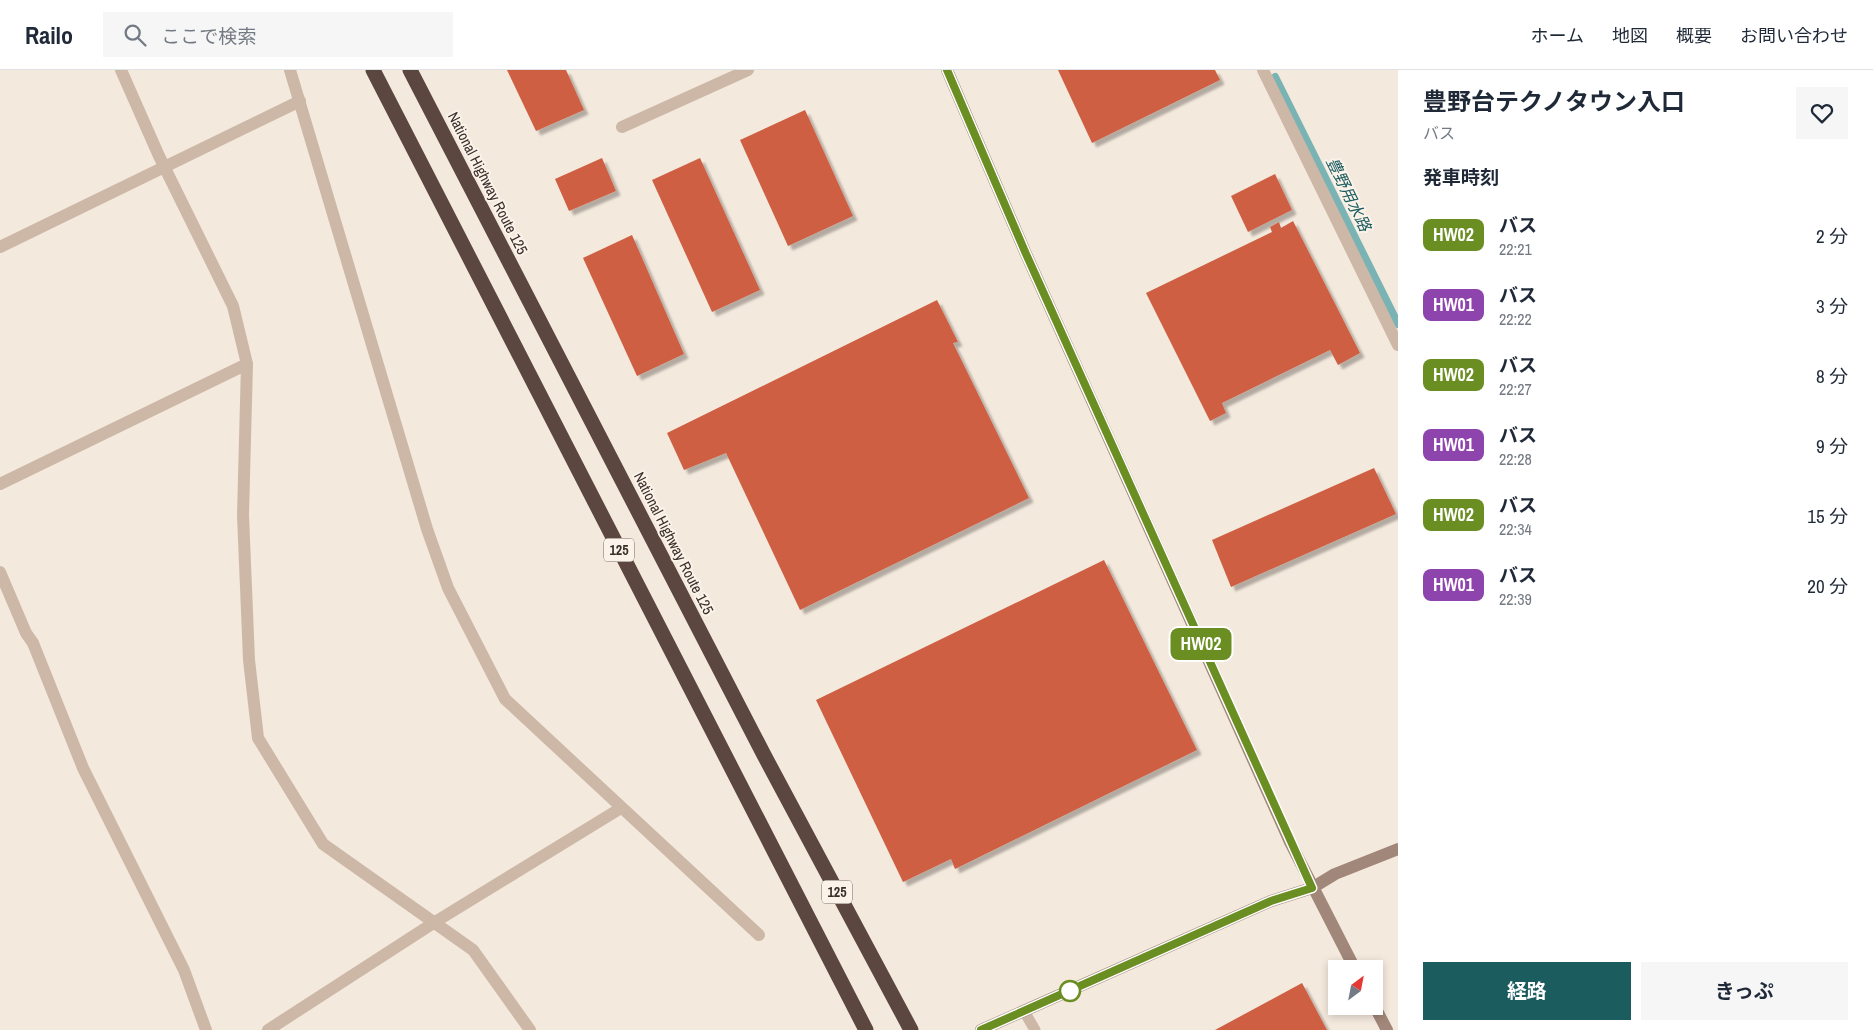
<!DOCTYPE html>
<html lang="ja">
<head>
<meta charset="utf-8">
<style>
  :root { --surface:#fff; --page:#f6f6f7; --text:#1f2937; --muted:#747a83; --line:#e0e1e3; --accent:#1b5c5f }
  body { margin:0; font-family:"Archivo Narrow","Noto Sans JP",sans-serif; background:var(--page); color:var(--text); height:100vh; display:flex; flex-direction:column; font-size:19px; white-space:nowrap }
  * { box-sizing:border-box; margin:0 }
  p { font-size:16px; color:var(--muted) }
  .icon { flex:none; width:28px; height:28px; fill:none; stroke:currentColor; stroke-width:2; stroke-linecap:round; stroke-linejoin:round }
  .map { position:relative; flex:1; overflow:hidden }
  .drawer { display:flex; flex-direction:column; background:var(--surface); width:475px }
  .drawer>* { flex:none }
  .badge { padding:0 10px; border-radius:8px; font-size:18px; line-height:32px }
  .needle { width:32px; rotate:32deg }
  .fabs { position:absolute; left:1328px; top:890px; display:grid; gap:10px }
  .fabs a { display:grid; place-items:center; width:55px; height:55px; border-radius:0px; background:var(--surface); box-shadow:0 2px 8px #0003; font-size:25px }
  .map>.badge { position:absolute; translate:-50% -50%; box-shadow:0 0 0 2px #fff }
  h2 { padding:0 25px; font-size:19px; line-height:45px }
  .round { display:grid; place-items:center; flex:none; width:52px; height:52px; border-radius:0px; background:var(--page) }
  .headline { display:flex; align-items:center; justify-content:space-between; height:85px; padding:0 25px }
  h1 { font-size:24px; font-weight:700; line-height:38px }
  .action { display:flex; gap:10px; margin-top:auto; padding:10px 25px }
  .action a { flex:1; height:58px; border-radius:0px; background:var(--accent); color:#fff; font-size:20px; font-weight:700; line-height:58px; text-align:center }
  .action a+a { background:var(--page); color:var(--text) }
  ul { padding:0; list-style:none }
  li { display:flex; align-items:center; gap:15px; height:70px; padding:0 25px }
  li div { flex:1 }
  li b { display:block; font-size:19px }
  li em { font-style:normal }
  li .badge { min-width:55px; font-weight:700; text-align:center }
  header { display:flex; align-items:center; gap:30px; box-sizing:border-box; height:70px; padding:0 25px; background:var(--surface); border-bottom:1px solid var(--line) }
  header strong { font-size:24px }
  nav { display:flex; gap:28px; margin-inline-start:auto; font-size:18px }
  .search { width:350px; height:45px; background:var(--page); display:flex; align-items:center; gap:12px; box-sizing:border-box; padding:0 18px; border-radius:0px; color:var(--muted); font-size:19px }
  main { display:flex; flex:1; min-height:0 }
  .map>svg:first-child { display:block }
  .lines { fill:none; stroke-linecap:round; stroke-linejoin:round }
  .stream { stroke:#7ab3b3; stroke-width:8 }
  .building { fill:#ce5f42; filter:url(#shadow) }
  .lane { stroke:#cdb8a8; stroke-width:11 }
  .street { stroke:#cdb8a8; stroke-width:12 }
  .secondary { stroke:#a18779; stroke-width:12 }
  .highway { stroke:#5b473f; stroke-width:15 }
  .line-casing { stroke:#fff; stroke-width:11 }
  .line { stroke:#6b8e23; stroke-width:8 }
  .stop-dot { fill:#fff; stroke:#6b8e23; stroke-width:2.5 }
  .labels { text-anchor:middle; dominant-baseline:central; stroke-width:4; stroke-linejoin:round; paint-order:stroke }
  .shield { fill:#fbf3ea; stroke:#746963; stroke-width:1 }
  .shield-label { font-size:14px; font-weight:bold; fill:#3a2e29 }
  .street-label { font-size:15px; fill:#3a2e29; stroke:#fbf3ea }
  .water-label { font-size:16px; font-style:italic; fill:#1b5c5f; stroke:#fbf3ea }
</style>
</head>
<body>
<header>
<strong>Railo</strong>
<div class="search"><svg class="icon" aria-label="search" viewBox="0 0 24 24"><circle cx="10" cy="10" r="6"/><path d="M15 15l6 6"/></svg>ここで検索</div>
<nav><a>ホーム</a><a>地図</a><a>概要</a><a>お問い合わせ</a></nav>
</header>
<main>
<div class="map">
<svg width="1398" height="960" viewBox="0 0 1398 960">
  <defs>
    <filter id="shadow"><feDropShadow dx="4.5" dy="4.5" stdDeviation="1" flood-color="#0004"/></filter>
  </defs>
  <rect width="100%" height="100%" fill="#f4e9dd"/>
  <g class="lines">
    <!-- stream -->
    <polyline class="stream" points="1275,7 1398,254"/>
  </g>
  <!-- building -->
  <g class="building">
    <polygon points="507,0 566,0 584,40 536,61"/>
    <polygon points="1058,0 1215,0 1220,10 1092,73"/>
    <polygon points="805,40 853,146 788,176 740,70"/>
    <polygon points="602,88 616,121 569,141 555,109"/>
    <polygon points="700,88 760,220 712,242 652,110"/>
    <polygon points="1275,104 1292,140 1248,162 1231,126"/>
    <polygon points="1293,151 1360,283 1338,295 1330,280 1222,333 1226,343 1210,351 1146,223 1272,162 1270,157 1279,152 1281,158"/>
    <polygon points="632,165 684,284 637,306 583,188"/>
    <polygon points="937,230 958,272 953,273 1029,428 800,540 726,383 684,400 667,363"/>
    <polygon points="1374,398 1396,444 1231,517 1212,470"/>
    <polygon points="1104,490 1197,680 955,799 951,789 903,812 816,630"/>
    <polygon points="1302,913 1327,960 1215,960"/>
  </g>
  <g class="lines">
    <!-- lane -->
    <polyline class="lane" points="1024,941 1035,960"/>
    <!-- street -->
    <g class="street">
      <polyline points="121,0 159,86 233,236 247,294 243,445 249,590 258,668 323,774 473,880 530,960"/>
      <polyline points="290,0 427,459 448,518 505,629 759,865"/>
      <polyline points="1263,0 1398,275"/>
      <polyline points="622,57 748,0"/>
      <polyline points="0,177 300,31"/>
      <polyline points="0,414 247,294"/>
      <polyline points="0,502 26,563 33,573 83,698 184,900 206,960"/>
      <polyline points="268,960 435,852 621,738"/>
    </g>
    <!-- secondary -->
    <g class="secondary">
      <polyline points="947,0 1026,184 1290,772 1355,899"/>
      <polyline points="1374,935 1387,960"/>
      <polyline points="981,960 1271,831 1312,818 1335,804 1398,779"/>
    </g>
    <!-- highway -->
    <g class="highway">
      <polyline points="373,0 866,960"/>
      <polyline points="410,0 764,685 911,960"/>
    </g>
  </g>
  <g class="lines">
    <!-- line casing -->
    <g class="line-casing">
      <polyline id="line" points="947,0 1026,184 1312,818 1271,831 981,960"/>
    </g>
    <!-- line -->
    <use href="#line" class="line"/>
  </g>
  <!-- markers -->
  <circle class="stop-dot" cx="1070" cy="921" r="10"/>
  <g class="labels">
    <!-- shield labels -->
    <g class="shield">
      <rect x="604" y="468.5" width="30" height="23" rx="4"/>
      <rect x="822" y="810.5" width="30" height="23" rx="4"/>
    </g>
    <g class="shield-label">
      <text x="619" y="480">125</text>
      <text x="837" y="822">125</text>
    </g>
    <!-- street labels -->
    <g class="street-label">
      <text transform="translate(488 113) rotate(63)">National Highway Route 125</text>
      <text transform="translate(674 473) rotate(63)">National Highway Route 125</text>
    </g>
    <!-- water labels -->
    <g class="water-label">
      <text transform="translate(1349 124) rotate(64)">豊野用水路</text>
    </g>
  </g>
</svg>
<div class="fabs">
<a><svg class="needle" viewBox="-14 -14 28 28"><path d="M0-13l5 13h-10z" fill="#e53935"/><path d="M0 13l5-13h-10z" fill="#747a83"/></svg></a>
</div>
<b class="badge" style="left:1201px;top:574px;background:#6b8e23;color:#fff">HW02</b>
</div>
<section class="drawer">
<div class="headline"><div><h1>豊野台テクノタウン入口</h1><p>バス</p></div><a class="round"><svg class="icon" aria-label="heart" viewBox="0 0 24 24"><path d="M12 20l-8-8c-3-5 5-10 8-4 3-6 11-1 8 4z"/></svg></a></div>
<h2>発車時刻</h2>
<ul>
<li><span class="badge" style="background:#6b8e23;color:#fff">HW02</span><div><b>バス</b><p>22:21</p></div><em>2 分</em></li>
<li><span class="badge" style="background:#8e44ad;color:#fff">HW01</span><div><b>バス</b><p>22:22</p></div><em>3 分</em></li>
<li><span class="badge" style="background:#6b8e23;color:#fff">HW02</span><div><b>バス</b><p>22:27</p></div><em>8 分</em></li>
<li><span class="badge" style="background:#8e44ad;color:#fff">HW01</span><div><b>バス</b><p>22:28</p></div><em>9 分</em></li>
<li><span class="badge" style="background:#6b8e23;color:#fff">HW02</span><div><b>バス</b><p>22:34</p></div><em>15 分</em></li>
<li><span class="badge" style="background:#8e44ad;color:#fff">HW01</span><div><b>バス</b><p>22:39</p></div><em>20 分</em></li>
</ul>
<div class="action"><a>経路</a><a>きっぷ</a></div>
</section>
</main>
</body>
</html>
